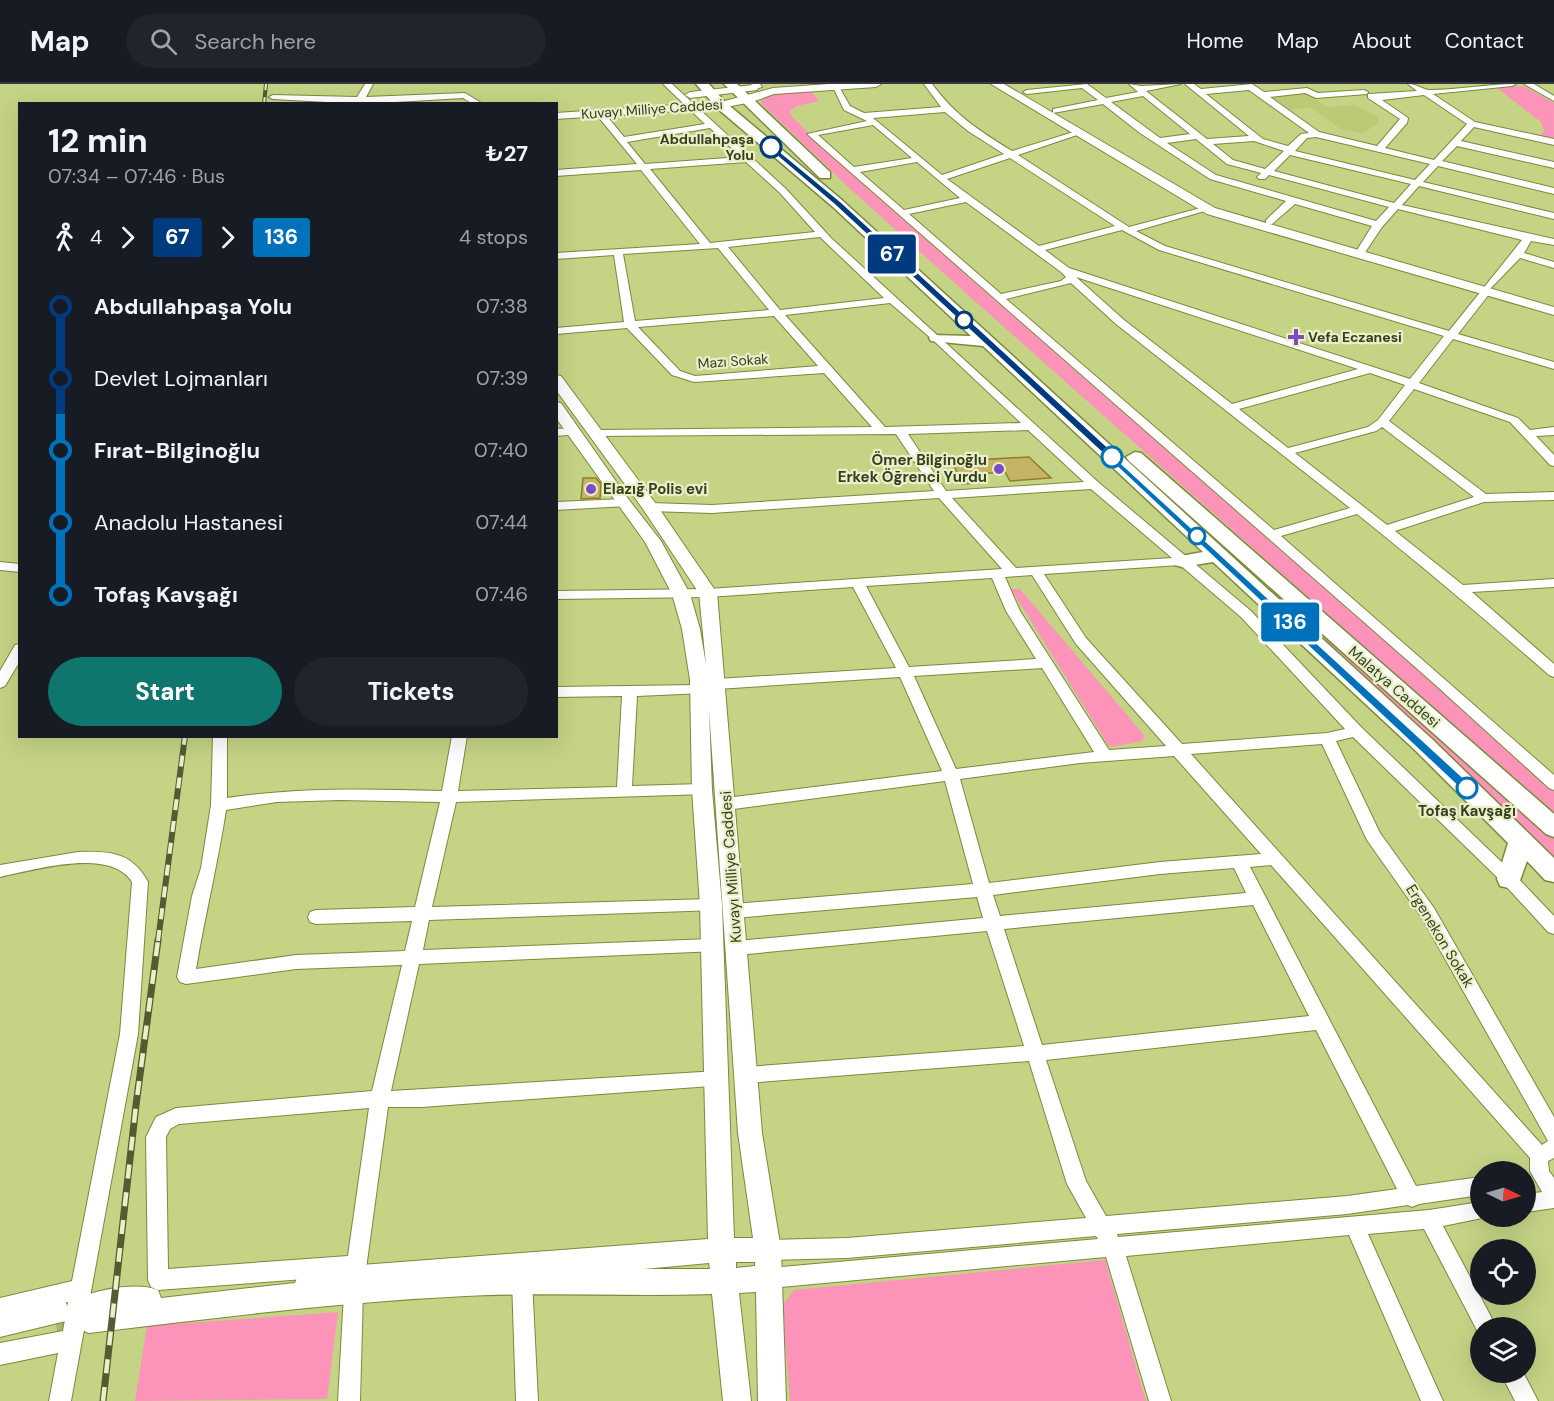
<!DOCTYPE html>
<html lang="en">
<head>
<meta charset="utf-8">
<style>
  :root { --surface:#171b24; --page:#20242c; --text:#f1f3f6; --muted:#9ea1a6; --line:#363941; --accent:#0f766e }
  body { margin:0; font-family:"DM Sans",sans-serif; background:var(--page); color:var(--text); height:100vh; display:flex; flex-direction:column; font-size:22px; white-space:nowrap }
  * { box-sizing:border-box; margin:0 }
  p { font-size:20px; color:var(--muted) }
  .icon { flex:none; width:33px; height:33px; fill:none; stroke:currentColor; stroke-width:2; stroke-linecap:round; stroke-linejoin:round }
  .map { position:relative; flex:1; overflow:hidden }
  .panel { position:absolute; left:18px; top:18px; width:540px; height:636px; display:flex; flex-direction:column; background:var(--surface); border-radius:0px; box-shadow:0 6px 24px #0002 }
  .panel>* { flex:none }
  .badge { padding:0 12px; border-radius:4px; font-size:21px; line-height:39px }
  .needle { width:39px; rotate:95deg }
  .tools { position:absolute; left:1470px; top:1077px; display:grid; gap:12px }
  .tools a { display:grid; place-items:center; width:66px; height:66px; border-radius:50%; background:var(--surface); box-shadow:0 6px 24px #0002; font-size:30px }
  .map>.badge { position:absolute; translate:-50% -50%; box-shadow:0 0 0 3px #fff }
  .legs { display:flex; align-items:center; gap:9px; height:66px; padding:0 30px; font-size:20px }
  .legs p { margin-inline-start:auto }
  .summary { display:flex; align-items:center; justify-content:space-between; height:102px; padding:0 30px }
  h1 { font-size:33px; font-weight:800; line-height:45px }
  .cta { display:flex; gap:12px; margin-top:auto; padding:12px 30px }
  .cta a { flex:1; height:69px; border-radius:36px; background:var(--accent); color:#fff; font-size:24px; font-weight:800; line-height:69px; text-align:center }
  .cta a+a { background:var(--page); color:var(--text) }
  ul { padding:0 30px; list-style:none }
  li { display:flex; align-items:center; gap:21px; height:72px; font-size:22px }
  li i { display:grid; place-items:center; width:9px; height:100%; margin:0 8px; background:currentColor }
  li i::after { content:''; width:15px; height:15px; margin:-8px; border:4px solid; border-radius:50%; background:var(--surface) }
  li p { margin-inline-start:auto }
  li:first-child i { background:linear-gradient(#0000 50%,currentColor 0) }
  li:last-child i { background:linear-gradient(currentColor 50%,#0000 0) }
  header { display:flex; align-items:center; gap:36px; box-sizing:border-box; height:84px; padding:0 30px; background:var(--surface); border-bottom:2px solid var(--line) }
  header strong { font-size:28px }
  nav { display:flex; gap:33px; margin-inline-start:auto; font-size:21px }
  .search { width:420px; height:54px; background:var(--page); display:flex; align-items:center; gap:15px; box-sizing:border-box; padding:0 21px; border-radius:33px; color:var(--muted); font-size:22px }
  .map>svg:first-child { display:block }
  .built { fill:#bbca74 }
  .green { fill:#fc93b9 }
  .building { fill:#c6b465; stroke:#8e7d2b; stroke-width:1.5 }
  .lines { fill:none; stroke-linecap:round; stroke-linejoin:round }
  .major-tunnel { stroke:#a9b570; stroke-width:26; stroke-dasharray:26 13; stroke-linecap:butt }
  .minor-casing { stroke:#7c893c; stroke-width:2 }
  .major-casing { stroke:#7c893c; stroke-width:2 }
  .highway-casing { stroke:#7c893c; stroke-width:3 }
  .minor { fill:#fff; fill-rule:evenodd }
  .major { fill:#fff; fill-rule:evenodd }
  .highway { fill:#fff; fill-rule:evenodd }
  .rail-far2-casing { stroke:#535b31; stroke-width:4 }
  .rail-far1-casing { stroke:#535b31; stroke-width:6 }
  .rail-casing { stroke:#535b31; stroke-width:7 }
  .rail-far2 { stroke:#e7f0c9; stroke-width:2; stroke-dasharray:7; stroke-linecap:butt }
  .rail-far1 { stroke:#e7f0c9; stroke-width:4; stroke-dasharray:11; stroke-linecap:butt }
  .rail { stroke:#e7f0c9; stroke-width:4.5; stroke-dasharray:14; stroke-linecap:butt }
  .line-1 { fill:#003b80; stroke:#fff; stroke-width:1.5 }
  .line-2 { fill:#0072bc; stroke:#fff; stroke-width:1.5 }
  .stop-1-dot { fill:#fff; stroke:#003b80; stroke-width:3 }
  .poi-dot { fill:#7a4cc4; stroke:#e7f0c9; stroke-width:2 }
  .stop-2-dot { fill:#fff; stroke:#0072bc; stroke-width:3 }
  .labels { text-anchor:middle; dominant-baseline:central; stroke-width:4.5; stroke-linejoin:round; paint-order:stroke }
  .far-street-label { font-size:14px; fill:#383e1d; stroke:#e7f0c9 }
  .far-stop-label { font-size:14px; font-weight:bold; fill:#383e1d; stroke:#e7f0c9; text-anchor:end }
  .far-poi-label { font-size:14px; font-weight:bold; fill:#383e1d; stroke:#e7f0c9; text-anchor:start }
  .poi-label { font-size:15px; font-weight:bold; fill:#383e1d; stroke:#e7f0c9; text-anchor:end }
  .street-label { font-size:15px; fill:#383e1d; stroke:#e7f0c9 }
  .stop-label { font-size:15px; font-weight:bold; fill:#383e1d; stroke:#e7f0c9 }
</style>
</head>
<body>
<header>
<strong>Map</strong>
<div class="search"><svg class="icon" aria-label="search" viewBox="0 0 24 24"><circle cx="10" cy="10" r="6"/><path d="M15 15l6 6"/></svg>Search here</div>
<nav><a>Home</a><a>Map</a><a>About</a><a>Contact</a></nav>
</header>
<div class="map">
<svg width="1554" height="1317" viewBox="0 0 1554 1317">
  <rect width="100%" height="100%" fill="#c5d385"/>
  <!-- built -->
  <polygon class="built" points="1306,9 1327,23 1355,21 1378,33 1378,39 1363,49 1341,45 1310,23 1290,26 1273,13"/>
  <!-- green -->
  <g class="green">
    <polygon points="1523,2 1554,19 1554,55 1539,52 1544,47 1541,38 1497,4"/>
    <polygon points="811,7 819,17 797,22 789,28 793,34 862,99 1219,411 1554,699 1554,732 968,211 848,103 760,18 770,10"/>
    <polygon points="1011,505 1020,505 1144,651 1143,657 1112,663 1108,661"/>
    <polygon points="1328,554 1554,754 1554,778 1320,556"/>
    <polygon points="1105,1176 1146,1317 790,1317 782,1222 794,1206"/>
    <polygon points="338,1228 327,1315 135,1317 147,1242"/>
  </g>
  <!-- building -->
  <g class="building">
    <polygon points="1029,373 1051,394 1010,397 1005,388 977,390 981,399 962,400 954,382 960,382 957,377"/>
    <polygon points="583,394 596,394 601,400 600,414 581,415"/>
  </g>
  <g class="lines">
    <!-- major-tunnel -->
    <polyline class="major-tunnel" points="56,1240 89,1236"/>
    <!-- minor casing -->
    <g class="minor-casing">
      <g id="minor">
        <polygon points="365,0 373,0 366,13 465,9 483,20 473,20 463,14 362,20 273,15 269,13 273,11 357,13"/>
        <path d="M663 0H672L786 105 831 154 1098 398 1251 527 1361 643 1515 791 1554 832V850L1548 848 1503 799 1353 653 1336 657 1380 749 1434 824 1554 1033V1074L1548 1077 1549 1087 1554 1094V1124L1526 1128V1110L1542 1108 1530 1087V1074L1271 781 1250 783 1416 1102 1480 1093V1111L1419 1120 1412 1123 1408 1121 1347 1130 1117 1150 1118 1153 1429 1126 1480 1118V1132L1487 1133 1443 1142 1497 1244H1480V1252L1424 1145 1368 1150 1443 1317H1421L1349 1151 1126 1172 1171 1317H1149L1106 1173 770 1204 763 1201 760 1194 763 1187 770 1184 1098 1155 1096 1152 847 1174 768 1176 761 1173 758 1166 761 1159 768 1156 847 1154 1086 1134 1067 1100 1029 977 747 999 740 997 738 991 740 985 747 983 1024 962 987 847 737 871 731 869 728 864 731 859 737 857 983 834 977 813 734 834 728 832 726 827 728 822 734 820 973 800 945 697 726 726 720 724 718 720 720 716 726 714 942 687 900 593 717 605 710 600 717 595 896 584 853 503 708 513 556 515V507L708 505 1002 485 939 414 712 429 650 427 644 423 650 419 712 421 934 407 896 350 594 352 592 350 598 346 872 343 824 289 694 298 672 291 627 244 556 250V244L624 238 614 171 556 175V169L700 160 641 86 556 92V86L637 80 596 30V26H602L624 53 705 40ZM710 44 741 73 645 80 627 58ZM746 78 780 109 815 148 710 159 650 85ZM820 153 884 214 780 226 728 163ZM718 164 769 226 635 237 623 170ZM890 219 933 256 1021 339 885 343 785 231ZM774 232 818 282 695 292 680 287 638 243ZM1028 346 1084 398 946 407 908 350ZM1091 405 1172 474 1016 484 952 414ZM1180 481 1241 533 1345 645 1327 649 1182 660 1086 554 1044 490ZM1032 491 1076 560 1166 662 1109 666 1020 527 1005 493ZM992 494 1006 527 1036 575 909 583 866 502ZM1042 584 1094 668 956 685 914 592ZM1322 660 1367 756 1422 834 1548 1057 1542 1061 1191 670ZM1174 672 1261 770 1160 778 989 799 960 695 1080 679ZM1234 784 1246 809 1000 832 993 811 1160 790ZM1253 821 1309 932 1042 961 1004 845ZM1316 946 1397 1105 1347 1112 1106 1132 1086 1097 1046 976Z"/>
        <polygon points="751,0 760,0 762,3 755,5"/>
        <path d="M924 0H932C956 32 978 46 1012 67L1080 46V50L1018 71 1129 143 1208 122V126L1136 147 1165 162 1449 247 1522 156 1398 125 1382 143 1362 173H1356L1354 171 1372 142 1295 120 1272 140H1266V136L1286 117 1210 95 1140 49 1103 20 1053 29V25L1098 16 1082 4 1027 10 1023 8 1027 6 1087 0 1106 14 1138 8 1129 0 1141 2 1181 0 1146 7 1207 55 1249 52 1185 0H1194L1201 5 1252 0 1264 8 1307 4 1318 9 1364 6 1368 8 1367 10 1316 14 1305 9 1270 13 1319 48 1377 62 1400 35 1368 14V10L1417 7 1408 0C1418 0 1422 6 1430 6 1459 6 1487 0 1516 0L1512 2 1433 10 1475 38 1554 55V61L1474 43 1461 57 1554 78V84L1457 62 1442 77 1554 104V110L1438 82 1423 98 1554 129V135L1419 102 1402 121 1554 155V161L1531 157 1524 169 1554 178V184L1520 174 1490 205V209L1458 250 1554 278V285L1453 255 1419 299 1518 334 1530 346 1554 343V351L1536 352 1554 371V382L1550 381 1510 338 1414 305 1389 337 1486 410 1554 408V416L1484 418 1395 447 1463 501 1554 495V503L1472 508 1554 580V593L1549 591C1486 536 1421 481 1357 430L1281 452 1554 691V706L1549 704 1430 596 807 50 867 37 844 26 832 1H838L850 22 864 29 941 23ZM1249 6 1309 49 1301 50 1288 62 1263 55 1206 10ZM1424 11 1467 40 1434 76 1385 64 1407 39 1408 34 1382 16ZM1143 12 1190 50 1160 54 1111 18ZM945 28 968 47 1004 70 942 91 873 34ZM873 41 912 74 854 83 818 51ZM1316 53 1430 80 1415 96 1295 67 1307 54ZM1196 55 1227 80 1261 89 1257 93 1259 95H1265L1269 91 1389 123 1376 137 1216 91 1167 59ZM1254 57 1284 67 1265 85 1233 76 1213 60ZM1290 71 1411 100 1394 119 1274 87ZM1010 74 1115 142 1039 162 947 95ZM917 78 960 114 904 126 860 88ZM966 118 1061 188 1066 193 1061 197 1001 210 909 130ZM1122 146 1159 166 1444 252 1410 295 1069 184 1045 166ZM1076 193 1358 285 1232 320 1124 236ZM1071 199 1116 240 1350 424 1274 446 1006 215ZM1370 289 1405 301 1378 336 1368 343 1288 364 1239 325ZM1382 343 1474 413 1387 441 1295 369 1376 347Z"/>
        <polygon points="1524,0 1534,0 1554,12 1554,17"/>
        <polygon points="575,344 579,346 579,350 556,352 556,345"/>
        <polygon points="623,415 629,419 627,422 556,426 556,418"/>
        <polygon points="0,478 20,480 20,488 0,486"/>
        <polygon points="20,560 20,577 5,602 0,604 0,587 15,561"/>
        <path d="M699 601 706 606 704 609 637 612 632 702 702 700 710 706 707 710 456 718 432 823 711 815 717 816 719 821 717 826 429 836 423 866 711 855 717 857 720 862 717 867 419 880 391 1007 718 987 725 989 727 995 725 1001 422 1023H388L363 1207 360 1317H338L345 1192 158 1206 151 1203 148 1196 146 1053 156 1033 176 1024 372 1007 402 881 296 885 186 900 180 898 177 893 192 812 201 784 211 721 213 652H227V714C301 703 368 705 442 707L452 652H467L458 707 617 703 622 612 556 613V603ZM340 716 440 718 415 823 316 826 310 828 308 833 310 838 316 840 412 837 405 867 296 871 196 885C205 831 218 779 226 726L277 718ZM369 1024 348 1172 168 1185 166 1053 170 1045 179 1040Z"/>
        <path d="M78 768C110 767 132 768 148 798L138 950 71 1317H49L58 1269 0 1281V1259L63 1247 68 1218 0 1234V1214L72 1197 120 950 132 798C110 763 34 786 0 793V781Z"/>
        <polygon points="522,1186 529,1189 532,1196 538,1317 516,1317 512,1196 515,1189"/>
        <polygon points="1500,1288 1523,1288 1538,1317 1515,1317"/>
      </g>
    </g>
    <!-- major casing -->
    <g class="major-casing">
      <g id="major">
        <polygon points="829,0 881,0 876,3 774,10 752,18 721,24 556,35 556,29 721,18 773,4"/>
        <polygon points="991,0 1004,0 1215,124 1554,223 1554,231 1207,130"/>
        <polygon points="753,1 758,4 757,6 690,14 685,11 690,8"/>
        <path d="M556 291 561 292 656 420 717 509 762 1049 781 1166 786 1317H758L756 1208 739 1209 751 1317H723L712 1210C630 1213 548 1208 466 1212 340 1218 214 1234 89 1249L79 1245 75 1236 79 1227 77 1222 81 1213C101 1205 138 1198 158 1206L161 1214 295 1199 299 1189 308 1185 708 1155 700 821 692 706 690 596 682 545 672 510 645 458 556 334V318L561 319 629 416 661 457 690 510 700 545 706 581 699 509 643 425 556 306ZM709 625 738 1049 753 1154H734L722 821 712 706ZM736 1178H755V1182L736 1184ZM709 1179 710 1185H644Z"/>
        <polygon points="56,1215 66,1219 70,1228 66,1237 0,1253 0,1227"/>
      </g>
    </g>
    <!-- highway casing -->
    <g class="highway-casing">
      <g id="highway">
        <polygon points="696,0 709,0 725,18 843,117 1433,656 1554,774 1554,798 1545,796 1527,777 1518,802 1509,804 1500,802 1497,795 1508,759 1417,668 1213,478 1182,483 1175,481 1172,477 1175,473 1203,468 983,262 931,257 929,254 931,251 971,252 833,123 717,24"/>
        <polygon points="724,0 737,0 830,88 830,94 820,94"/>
        <polygon points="1135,368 1141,369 1554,730 1554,753 1546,750 1129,377 1126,373"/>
      </g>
    </g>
    <!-- minor -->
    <use href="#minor" class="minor"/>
    <!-- major -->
    <use href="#major" class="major"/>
    <!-- highway -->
    <use href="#highway" class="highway"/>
    <!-- rail-far2 casing -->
    <g class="rail-far2-casing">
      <polyline id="rail-far2" points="264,20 266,0"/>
    </g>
    <!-- rail-far1 casing -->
    <g class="rail-far1-casing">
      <polyline id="rail-far1" points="158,857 185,652"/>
    </g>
    <!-- rail casing -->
    <g class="rail-casing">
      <polyline id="rail" points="103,1317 136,1021 158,856"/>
    </g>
    <!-- rail-far2 -->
    <use href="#rail-far2" class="rail-far2"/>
    <!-- rail-far1 -->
    <use href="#rail-far1" class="rail-far1"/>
    <!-- rail -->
    <use href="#rail" class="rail"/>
  </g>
  <!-- line-1 -->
  <polygon class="line-1" points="769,62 773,62 841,118 1116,371 1116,375 1109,375 835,121 769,65"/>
  <!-- line-2 -->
  <polygon class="line-2" points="1112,371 1471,701 1471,707 1463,707 1109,375 1108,373"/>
  <!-- markers -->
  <g class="stop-1-dot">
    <circle cx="771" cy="63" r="10"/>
    <circle cx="964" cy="236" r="8"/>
  </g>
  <g class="poi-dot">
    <path d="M1293 244h6v6h6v6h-6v6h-6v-6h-6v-6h6z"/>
    <circle cx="999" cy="385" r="6"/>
    <circle cx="591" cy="405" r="6"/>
  </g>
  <g class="stop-2-dot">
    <circle cx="1112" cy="373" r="10"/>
    <circle cx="1197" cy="452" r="8"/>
    <circle cx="1467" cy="704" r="10"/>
  </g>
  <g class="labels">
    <!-- far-street labels -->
    <g class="far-street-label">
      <text transform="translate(652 25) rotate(-4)">Kuvayı Milliye Caddesi</text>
      <text transform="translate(733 277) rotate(-4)">Mazı Sokak</text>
    </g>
    <!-- far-stop labels -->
    <g class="far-stop-label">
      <text x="754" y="55">Abdullahpaşa<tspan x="754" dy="16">Yolu</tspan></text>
    </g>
    <!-- far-poi labels -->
    <g class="far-poi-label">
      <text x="1308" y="253">Vefa Eczanesi</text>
    </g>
    <!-- poi labels -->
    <g class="poi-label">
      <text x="987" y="376">Ömer Bilginoğlu<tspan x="987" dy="17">Erkek Öğrenci Yurdu</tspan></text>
      <text x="603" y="405" text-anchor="start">Elazığ Polis evi</text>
    </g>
    <!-- street labels -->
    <g class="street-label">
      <text transform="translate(1394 603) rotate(41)">Malatya Caddesi</text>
      <text transform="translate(731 783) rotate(-94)">Kuvayı Milliye Caddesi</text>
      <text transform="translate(1440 852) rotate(59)">Ergenekon Sokak</text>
    </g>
    <!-- stop labels -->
    <g class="stop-label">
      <text x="1467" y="727">Tofaş Kavşağı</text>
    </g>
  </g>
</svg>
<div class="tools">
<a><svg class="needle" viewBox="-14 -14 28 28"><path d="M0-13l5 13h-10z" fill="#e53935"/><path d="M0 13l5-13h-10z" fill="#9ea1a6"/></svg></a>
<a><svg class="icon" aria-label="locate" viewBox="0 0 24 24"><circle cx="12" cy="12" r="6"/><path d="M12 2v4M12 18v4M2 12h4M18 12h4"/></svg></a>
<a><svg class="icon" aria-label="layers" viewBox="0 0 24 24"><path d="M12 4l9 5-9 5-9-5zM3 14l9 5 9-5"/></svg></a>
</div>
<b class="badge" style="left:892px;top:170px;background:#003b80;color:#fff">67</b>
<b class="badge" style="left:1290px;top:538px;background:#0072bc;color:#fff">136</b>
<section class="panel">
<div class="summary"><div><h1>12 min</h1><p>07:34 – 07:46 · Bus</p></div><b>₺27</b></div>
<div class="legs"><svg class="icon" aria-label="walk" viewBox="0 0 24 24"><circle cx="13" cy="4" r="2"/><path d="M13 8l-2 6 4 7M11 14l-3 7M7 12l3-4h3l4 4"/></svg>4<svg class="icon" aria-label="forward" viewBox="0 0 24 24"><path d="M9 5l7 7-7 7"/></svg><b class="badge" style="background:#003b80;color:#fff">67</b><svg class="icon" aria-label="forward" viewBox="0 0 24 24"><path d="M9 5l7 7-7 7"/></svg><b class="badge" style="background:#0072bc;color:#fff">136</b><p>4 stops</p></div>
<ul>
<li><i style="color:#003b80"></i><b>Abdullahpaşa Yolu</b><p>07:38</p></li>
<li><i style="color:#003b80"></i><span>Devlet Lojmanları</span><p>07:39</p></li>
<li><i style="color:#0072bc"></i><b>Fırat-Bilginoğlu</b><p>07:40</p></li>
<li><i style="color:#0072bc"></i><span>Anadolu Hastanesi</span><p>07:44</p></li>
<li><i style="color:#0072bc"></i><b>Tofaş Kavşağı</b><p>07:46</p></li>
</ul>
<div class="cta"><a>Start</a><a>Tickets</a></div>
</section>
</div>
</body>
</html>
